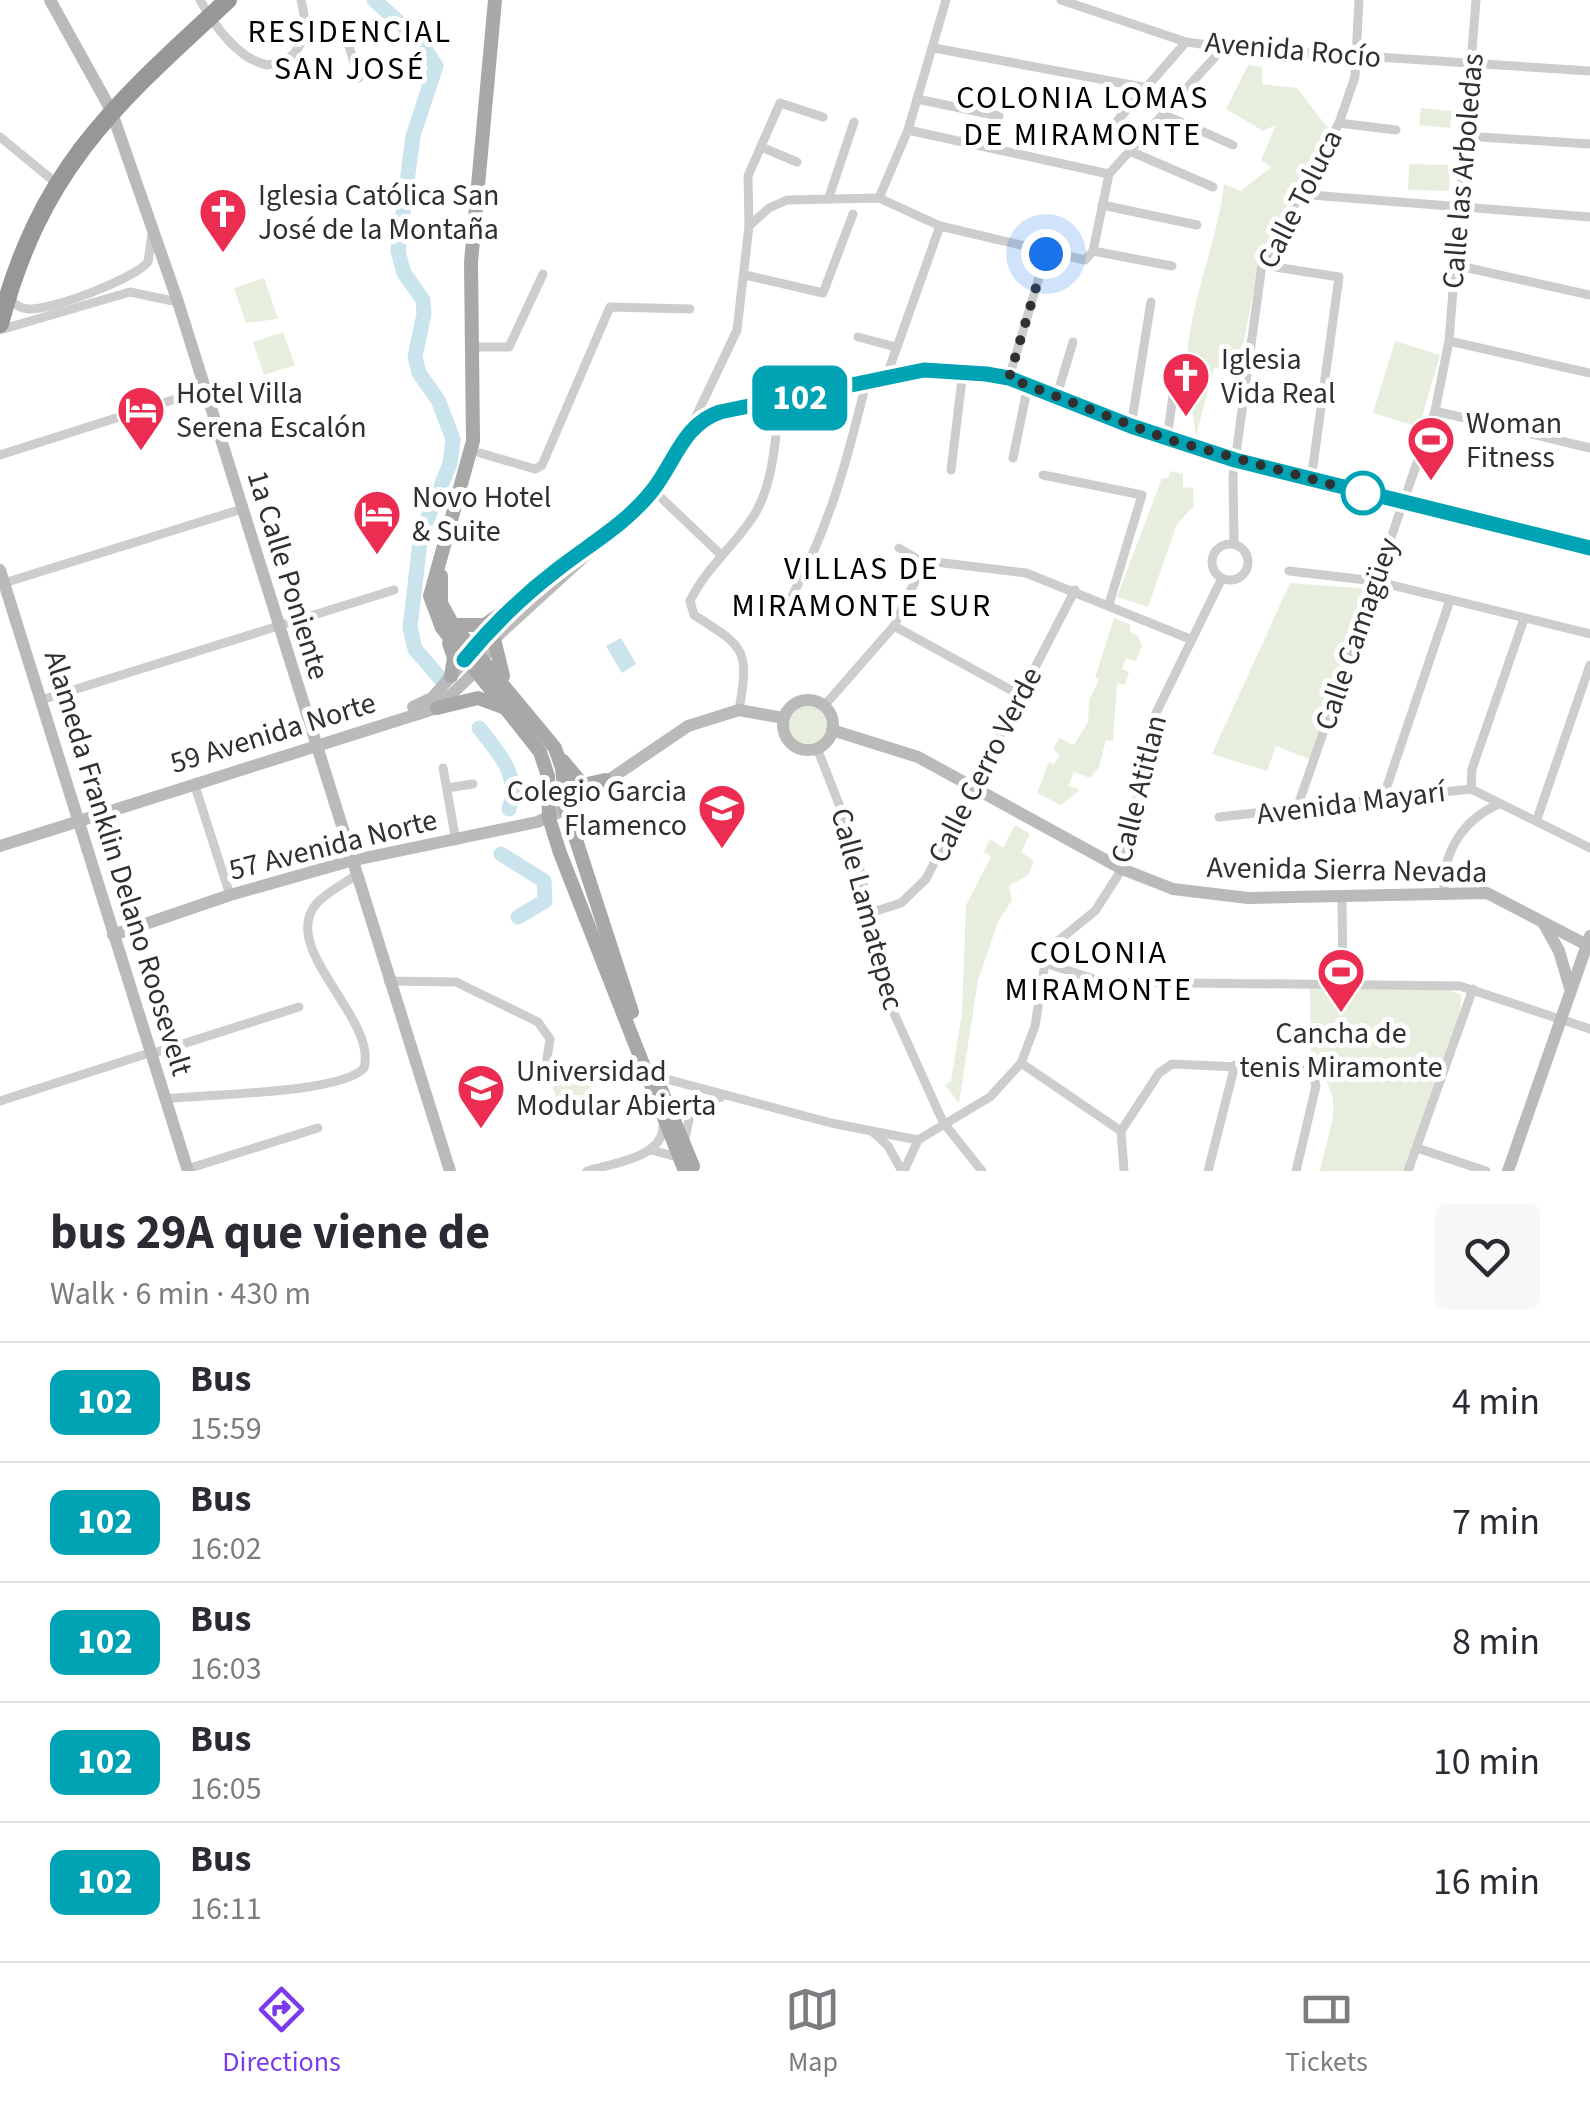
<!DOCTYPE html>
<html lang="en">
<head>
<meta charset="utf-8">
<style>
  :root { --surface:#fff; --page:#f7f7f7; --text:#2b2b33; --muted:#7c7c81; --line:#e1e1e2; --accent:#7c3aed }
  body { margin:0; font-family:"Source Sans 3",sans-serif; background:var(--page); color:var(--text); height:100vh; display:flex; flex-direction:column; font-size:38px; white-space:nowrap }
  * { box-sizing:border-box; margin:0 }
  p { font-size:32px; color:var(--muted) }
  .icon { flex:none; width:55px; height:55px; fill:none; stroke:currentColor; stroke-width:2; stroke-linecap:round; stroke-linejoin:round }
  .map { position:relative; height:1171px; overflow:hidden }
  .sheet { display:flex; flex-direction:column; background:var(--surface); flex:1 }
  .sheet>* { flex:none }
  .badge { padding:0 20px; border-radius:15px; font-size:35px; line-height:65px }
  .you { position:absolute; width:50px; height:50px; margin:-25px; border:8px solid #fff; border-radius:50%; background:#1a73e8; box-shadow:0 0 0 15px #1a73e833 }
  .map>.badge { position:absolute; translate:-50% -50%; box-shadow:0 0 0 5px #fff }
  .round { display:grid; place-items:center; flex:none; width:105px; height:105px; border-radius:10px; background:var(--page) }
  .overview { display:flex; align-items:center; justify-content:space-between; height:170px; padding:0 50px }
  h1 { font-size:48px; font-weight:700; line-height:75px }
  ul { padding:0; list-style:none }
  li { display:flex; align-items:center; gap:30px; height:120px; padding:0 50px; border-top:2px solid var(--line) }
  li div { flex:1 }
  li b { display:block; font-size:38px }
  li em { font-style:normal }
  li .badge { min-width:110px; font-weight:700; text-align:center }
  .dock { display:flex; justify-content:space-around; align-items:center; height:140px; border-top:2px solid var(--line); background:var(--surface); font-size:28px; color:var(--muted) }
  .dock a { display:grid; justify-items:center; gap:5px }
  .dock .on { color:var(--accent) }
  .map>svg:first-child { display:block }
  .green { fill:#e8eede }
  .water { fill:#cae4ee }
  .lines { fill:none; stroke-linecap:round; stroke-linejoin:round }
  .river { stroke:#cae4ee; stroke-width:15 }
  .street { stroke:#cdcdcd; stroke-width:9 }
  .secondary { stroke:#bababa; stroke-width:12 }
  .primary { stroke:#a8a8a8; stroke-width:14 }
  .highway { stroke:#979797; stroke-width:18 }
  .line-casing { stroke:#fff; stroke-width:22 }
  .line { stroke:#00a3b4; stroke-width:15 }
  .walk { stroke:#303030; stroke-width:10; stroke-dasharray:0 18 }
  .stop-dot { fill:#fff; stroke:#00a3b4; stroke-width:5 }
  .labels { text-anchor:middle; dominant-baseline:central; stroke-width:10; stroke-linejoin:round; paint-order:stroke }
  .street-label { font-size:30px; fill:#303030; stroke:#fff }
  .poi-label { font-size:30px; fill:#303030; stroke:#fff; text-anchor:start }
  .neighbourhood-label { font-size:32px; letter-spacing:2.5px; fill:#000; stroke:#fff }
</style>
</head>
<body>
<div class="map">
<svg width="1590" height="1171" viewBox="0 0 1590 1171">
  <rect width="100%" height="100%" fill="#fff"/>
  <!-- green -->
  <g class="green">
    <path d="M1248 65 1262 67V84L1297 88 1330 131 1261 255 1238 370 1214 368 1196 435 1192 409 1183 407 1199 359 1187 355C1192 296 1217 243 1224 184L1241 191 1271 167 1261 160 1276 125 1263 131 1226 109Z"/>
    <polygon points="1421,108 1452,111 1450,128 1419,125"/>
    <polygon points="1409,164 1450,165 1449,191 1408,190"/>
    <polygon points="264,278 278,319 246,323 234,288"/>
    <polygon points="283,332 295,365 264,375 253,342"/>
    <polygon points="1395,341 1440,355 1419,427 1373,413"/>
    <polygon points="1171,471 1183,474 1183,487 1193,488 1194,506 1177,524 1148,607 1117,597 1162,478 1167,479"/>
    <polygon points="1290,583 1370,589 1311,760 1276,746 1267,771 1212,754"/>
    <polygon points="1114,618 1131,625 1129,631 1138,636 1142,646 1136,661 1126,658 1122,669 1129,672 1125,685 1117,683 1113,741 1106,740 1099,767 1090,778 1074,772 1068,786 1080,790 1061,805 1037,793 1049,762 1054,764 1060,755 1053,749 1059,738 1074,745 1088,722 1089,701 1099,679 1095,678"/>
    <circle cx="808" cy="725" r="19"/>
    <polygon points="1015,825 1030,834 1021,852 1034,861 1028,875 1009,886 1012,900 998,922 978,980 959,1103 945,1085 951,1081 962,1012 966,905 991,857 984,852 990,839 1003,848"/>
    <path d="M1310 989 1449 990 1461 995 1460 1016 1404 1171H1320C1329 1124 1349 1098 1311 1063Z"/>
    <polygon points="585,1074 593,1094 560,1107 552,1087"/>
  </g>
  <!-- water -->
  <polygon class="water" points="621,638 636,664 622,673 606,646"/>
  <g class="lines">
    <!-- river -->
    <g class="river">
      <polyline points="374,0 419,40 436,66 413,136 398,251 404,273 423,300 424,314 415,357 419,373 438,400 453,439 450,464 421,534 410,627 415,649 439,677"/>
      <path d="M479 728C499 753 521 776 509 809"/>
      <polyline points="501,854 544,881 545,901 518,917"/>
    </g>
    <!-- street -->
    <g class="street">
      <path d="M200 0C214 25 238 59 267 65 304 61 309 31 301 0"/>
      <polyline points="1061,0 1186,42 1224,47 1590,71"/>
      <polyline points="305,33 342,24 359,78"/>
      <polyline points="934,48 1148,88"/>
      <polyline points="917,99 999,116"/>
      <polyline points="1165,115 1233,145"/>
      <polyline points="1339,123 1396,130"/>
      <polyline points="1110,129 1186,42"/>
      <polyline points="908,130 1109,174"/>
      <polyline points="1465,136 1590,144"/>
      <polyline points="0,137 50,178"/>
      <polyline points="761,147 797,162"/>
      <polyline points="1132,152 1213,187"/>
      <polyline points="1298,194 1590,217"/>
      <polyline points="829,197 854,122"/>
      <polyline points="879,198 908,130 946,0"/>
      <polyline points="1102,205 1197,225"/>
      <polyline points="749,226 748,176 780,103 823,117"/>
      <polyline points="1093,251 1172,266"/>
      <polyline points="1262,265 1339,277 1311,480"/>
      <polyline points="1455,265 1590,295"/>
      <polyline points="745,275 823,293 853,214"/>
      <path d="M7 297C14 303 18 308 28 309 50 311 134 279 148 262L152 234"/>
      <polyline points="0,330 130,292 178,302"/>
      <polyline points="858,337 896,347"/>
      <polyline points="1449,341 1590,373"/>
      <polyline points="479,347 509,347 543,274"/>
      <polyline points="886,378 940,226"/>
      <polyline points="1009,378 1046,254"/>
      <polyline points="1057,395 1073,342"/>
      <polyline points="1435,411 1590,448"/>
      <polyline points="1131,426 1151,302"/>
      <polyline points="690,429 737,330 749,226 769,208 787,200 879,198 940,226 1085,260 1093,251 1109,174 1224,47"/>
      <polyline points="1167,439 1175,381 1183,361"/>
      <polyline points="480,453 535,469 542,465 610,307 690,309"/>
      <polyline points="0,455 204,390"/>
      <polyline points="1013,458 1028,385"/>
      <polyline points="951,470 963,371"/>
      <polyline points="1043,475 1142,495 1109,604"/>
      <polyline points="653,490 719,553"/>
      <polyline points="1234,544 1233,476 1262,265 1339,123 1355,77 1359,0"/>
      <circle cx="1230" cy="562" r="18"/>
      <polyline points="899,548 919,560 1026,573 1190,639"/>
      <polyline points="1289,571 1375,581 1590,634"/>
      <polyline points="4,583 242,509"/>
      <path d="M792 596C830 525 847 461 866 383"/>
      <polyline points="894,626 1022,696"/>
      <polyline points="41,700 394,590"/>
      <polyline points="824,706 894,626 925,560"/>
      <path d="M739 710C750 648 744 647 694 615L690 601C707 566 737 544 756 512 774 480 775 438 780 403"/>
      <polyline points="817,748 853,840 893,1011 943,1122 982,1171"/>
      <polyline points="443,768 456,841"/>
      <polyline points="194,783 230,895"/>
      <polyline points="447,788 473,784"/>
      <polyline points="1471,789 1472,769 1524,619"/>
      <polyline points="1383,798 1450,600"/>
      <polyline points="1296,811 1435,411 1449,341 1476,0"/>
      <polyline points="1219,817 1471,789 1590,848"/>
      <polyline points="1537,819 1590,665"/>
      <path d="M1444 893C1442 853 1462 820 1499 804"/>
      <polyline points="1342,896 1343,985"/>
      <polyline points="870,913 901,903 926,879 1075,590"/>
      <polyline points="1045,963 1103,982 1460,986 1590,1029"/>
      <polyline points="388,981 456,982 538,1022 550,1039 545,1072"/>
      <polyline points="151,1054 299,1007"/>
      <polyline points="1021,1063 1121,1131 1124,1171"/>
      <polyline points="655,1076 831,1123 918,1140 990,1097 1021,1063 1035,1026 1045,963 1058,941 1095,911 1122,869 1156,713 1222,578"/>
      <path d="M165 1099C207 1094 340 1094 364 1068 378 1018 277 948 317 903 326 893 343 884 355 876"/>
      <polyline points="0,1101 143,1055"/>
      <polyline points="1121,1131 1159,1073 1172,1064 1305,1070 1313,1075 1316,1086 1296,1171"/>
      <polyline points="874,1133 888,1146 902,1171"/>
      <polyline points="685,1139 691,1109 721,1097"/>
      <polyline points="1417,1148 1486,1171"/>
      <polyline points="651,1150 681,1158"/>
      <polyline points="187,1169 318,1128"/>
      <path d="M587 1171C612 1163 665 1158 663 1124"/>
      <polyline points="904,1171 918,1140"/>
      <polyline points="1208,1171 1235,1065"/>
      <polyline points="1408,1171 1473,989"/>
    </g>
    <!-- secondary -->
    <g class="secondary">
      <polyline points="50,0 111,110 178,302 450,1171"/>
      <polyline points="0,570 188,1171"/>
      <circle cx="808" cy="725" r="25"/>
      <polyline points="413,707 432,698 494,627"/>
      <polyline points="832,730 918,757 1122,869 1173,889 1248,898 1487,893 1587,945"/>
      <polyline points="0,846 437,708 477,670 494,639 633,512 653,490 689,433 720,412 924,370 963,371 1009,378 1131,426 1235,460 1590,548"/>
      <polyline points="1544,924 1559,951 1570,988"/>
      <polyline points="113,935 230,895 350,861 537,822 566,809 688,726 739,710 783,718"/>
      <polyline points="1508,1171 1590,936"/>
    </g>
    <!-- primary -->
    <g class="primary">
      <polyline points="495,0 471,262 473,441 430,596 442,628 540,752 548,776 549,818 560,853 685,1171"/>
      <polyline points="441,576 441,603 453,625 555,748 562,768 566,809 632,1012"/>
      <polyline points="453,625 485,625 535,589"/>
      <polyline points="494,639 503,676"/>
      <polyline points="449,643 454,658 451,676"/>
      <polyline points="437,708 478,698 508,709"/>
      <polyline points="563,761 583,785 605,780"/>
      <polyline points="655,1075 693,1166"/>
    </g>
    <!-- highway -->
    <path class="highway" d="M0 324C41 168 114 105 228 0"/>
  </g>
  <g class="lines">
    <!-- line casing -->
    <g class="line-casing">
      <path id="line" d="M464 660C491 627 524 595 558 569 590 544 626 524 652 491 674 464 683 424 720 412L924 370 986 374 1009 378 1131 426 1235 460 1590 548"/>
    </g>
    <!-- line -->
    <use href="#line" class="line"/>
    <!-- walk -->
    <polyline class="walk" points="1046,254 1009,378 1167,439 1373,496 1363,493"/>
  </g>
  <!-- icons -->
  <defs>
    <g id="church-pin" transform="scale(2.5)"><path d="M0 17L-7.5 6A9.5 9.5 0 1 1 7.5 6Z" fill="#ed2c52" stroke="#fff"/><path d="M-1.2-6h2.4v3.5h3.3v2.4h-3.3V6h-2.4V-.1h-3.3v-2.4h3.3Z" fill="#fff"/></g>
    <g id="hotel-pin" transform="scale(2.5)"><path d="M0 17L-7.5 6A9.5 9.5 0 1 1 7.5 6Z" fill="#ed2c52" stroke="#fff"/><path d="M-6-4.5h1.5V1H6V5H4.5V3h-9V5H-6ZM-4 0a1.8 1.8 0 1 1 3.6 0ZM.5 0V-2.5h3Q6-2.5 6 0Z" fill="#fff"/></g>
    <g id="stadium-pin" transform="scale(2.5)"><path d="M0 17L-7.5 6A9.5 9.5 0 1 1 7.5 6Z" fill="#ed2c52" stroke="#fff"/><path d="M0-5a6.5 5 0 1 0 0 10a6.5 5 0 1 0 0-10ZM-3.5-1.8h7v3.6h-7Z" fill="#fff"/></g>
    <g id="school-pin" transform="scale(2.5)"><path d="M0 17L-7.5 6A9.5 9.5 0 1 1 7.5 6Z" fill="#ed2c52" stroke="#fff"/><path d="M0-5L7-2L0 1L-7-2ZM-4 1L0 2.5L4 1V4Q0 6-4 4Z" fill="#fff"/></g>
    <g id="university-pin" transform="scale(2.5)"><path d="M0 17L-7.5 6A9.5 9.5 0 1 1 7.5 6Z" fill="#ed2c52" stroke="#fff"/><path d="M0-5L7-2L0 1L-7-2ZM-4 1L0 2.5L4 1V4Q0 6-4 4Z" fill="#fff"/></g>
  </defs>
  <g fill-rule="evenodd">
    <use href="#church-pin" x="223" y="212"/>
    <use href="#church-pin" x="1186" y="376"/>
    <use href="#hotel-pin" x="141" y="410"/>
    <use href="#stadium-pin" x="1431" y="440"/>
    <use href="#hotel-pin" x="377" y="514"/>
    <use href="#school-pin" x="722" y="808"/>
    <use href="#stadium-pin" x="1341" y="972"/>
    <use href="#university-pin" x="481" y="1088"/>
  </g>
  <!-- markers -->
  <circle class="stop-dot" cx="1363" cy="493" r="20"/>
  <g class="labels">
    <!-- street labels -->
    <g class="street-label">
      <text transform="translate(1293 50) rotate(5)">Avenida Rocío</text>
      <text transform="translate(1463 171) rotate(-85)">Calle las Arboledas</text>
      <text transform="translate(1300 199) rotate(-63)">Calle Toluca</text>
      <text transform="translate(288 575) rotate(73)">1a Calle Poniente</text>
      <text transform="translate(1357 634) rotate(-71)">Calle Camagüey</text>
      <text transform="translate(273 733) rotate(-17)">59 Avenida Norte</text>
      <text transform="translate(985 765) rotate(-63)">Calle Cerro Verde</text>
      <text transform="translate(1139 789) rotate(-76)">Calle Atitlan</text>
      <text transform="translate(1351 803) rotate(-7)">Avenida Mayarí</text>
      <text transform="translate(333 845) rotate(-14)">57 Avenida Norte</text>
      <text transform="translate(118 863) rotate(73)">Alameda Franklin Delano Roosevelt</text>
      <text transform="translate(1347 870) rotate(1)">Avenida Sierra Nevada</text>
      <text transform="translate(867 909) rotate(75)">Calle Lamatepec</text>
    </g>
    <!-- poi labels -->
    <g class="poi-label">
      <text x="258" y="195">Iglesia Católica San<tspan x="258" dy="34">José de la Montaña</tspan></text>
      <text x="1221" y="359">Iglesia<tspan x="1221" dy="34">Vida Real</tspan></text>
      <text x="176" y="393">Hotel Villa<tspan x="176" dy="34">Serena Escalón</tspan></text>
      <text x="1466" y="423">Woman<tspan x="1466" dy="34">Fitness</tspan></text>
      <text x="412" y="497">Novo Hotel<tspan x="412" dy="34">&amp; Suite</tspan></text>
      <text x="687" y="791" text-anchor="end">Colegio Garcia<tspan x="687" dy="34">Flamenco</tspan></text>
      <text x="1341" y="1033" text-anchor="middle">Cancha de<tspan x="1341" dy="34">tenis Miramonte</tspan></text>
      <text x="516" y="1071">Universidad<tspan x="516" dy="34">Modular Abierta</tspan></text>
    </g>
    <!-- neighbourhood labels -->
    <g class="neighbourhood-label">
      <text x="350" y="32">RESIDENCIAL<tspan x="350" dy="37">SAN JOSÉ</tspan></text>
      <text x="1083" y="98">COLONIA LOMAS<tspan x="1083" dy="37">DE MIRAMONTE</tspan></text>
      <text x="862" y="569">VILLAS DE<tspan x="862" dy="37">MIRAMONTE SUR</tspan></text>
      <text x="1099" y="953">COLONIA<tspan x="1099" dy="37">MIRAMONTE</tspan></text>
    </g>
  </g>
</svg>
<div class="you" style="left:1046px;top:254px"></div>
<b class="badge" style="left:800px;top:398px;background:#00a3b4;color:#fff">102</b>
</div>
<section class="sheet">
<div class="overview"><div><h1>bus 29A que viene de</h1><p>Walk · 6 min · 430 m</p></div><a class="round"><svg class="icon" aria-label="heart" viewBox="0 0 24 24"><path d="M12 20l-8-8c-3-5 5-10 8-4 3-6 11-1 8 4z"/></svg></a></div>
<ul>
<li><span class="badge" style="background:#00a3b4;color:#fff">102</span><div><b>Bus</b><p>15:59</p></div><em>4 min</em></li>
<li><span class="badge" style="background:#00a3b4;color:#fff">102</span><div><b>Bus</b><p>16:02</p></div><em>7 min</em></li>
<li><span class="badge" style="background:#00a3b4;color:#fff">102</span><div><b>Bus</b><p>16:03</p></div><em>8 min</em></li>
<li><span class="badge" style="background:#00a3b4;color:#fff">102</span><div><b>Bus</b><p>16:05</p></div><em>10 min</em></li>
<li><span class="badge" style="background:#00a3b4;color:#fff">102</span><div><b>Bus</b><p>16:11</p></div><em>16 min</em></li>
</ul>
</section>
<nav class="dock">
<a class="on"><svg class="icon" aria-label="directions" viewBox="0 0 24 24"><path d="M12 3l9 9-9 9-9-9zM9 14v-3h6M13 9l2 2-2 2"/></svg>Directions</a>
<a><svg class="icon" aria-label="map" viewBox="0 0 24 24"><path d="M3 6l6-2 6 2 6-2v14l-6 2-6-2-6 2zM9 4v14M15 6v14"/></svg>Map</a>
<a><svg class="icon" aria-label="tickets" viewBox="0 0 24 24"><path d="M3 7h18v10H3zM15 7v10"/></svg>Tickets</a>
</nav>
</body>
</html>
